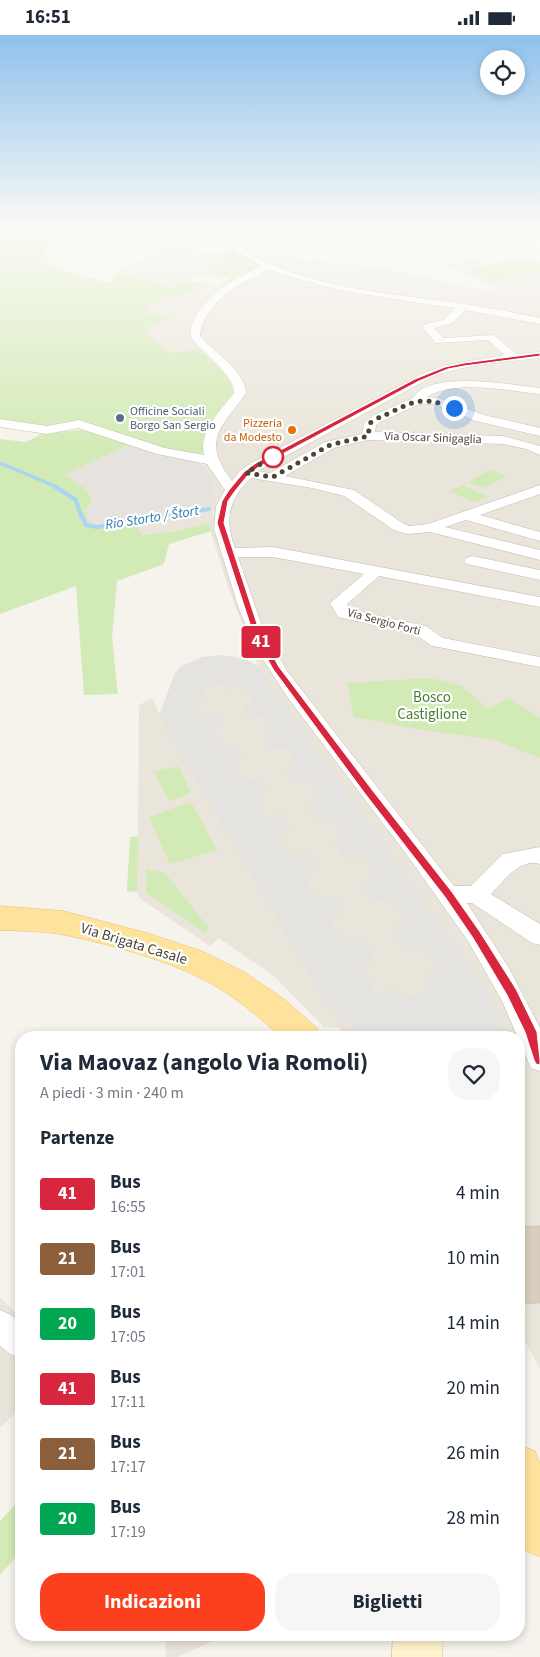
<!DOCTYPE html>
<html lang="it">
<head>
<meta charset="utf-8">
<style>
  :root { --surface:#fff; --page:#f6f6f7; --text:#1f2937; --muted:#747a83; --accent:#fc3f1d }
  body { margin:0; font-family:"Source Sans 3",sans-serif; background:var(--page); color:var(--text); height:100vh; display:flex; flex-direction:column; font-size:19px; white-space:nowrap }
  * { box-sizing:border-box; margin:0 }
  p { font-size:16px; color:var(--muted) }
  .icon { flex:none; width:28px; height:28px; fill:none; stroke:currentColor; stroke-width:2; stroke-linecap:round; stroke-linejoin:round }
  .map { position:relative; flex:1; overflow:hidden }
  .sheet { position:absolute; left:15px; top:996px; width:510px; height:610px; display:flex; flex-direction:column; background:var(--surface); border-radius:20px; box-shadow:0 2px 8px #0003 }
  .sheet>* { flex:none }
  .badge { padding:0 10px; border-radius:4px; font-size:18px; line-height:32px }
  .controls { position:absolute; left:480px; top:15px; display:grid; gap:10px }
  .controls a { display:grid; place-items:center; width:45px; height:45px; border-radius:50%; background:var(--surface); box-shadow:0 2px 8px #0003; font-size:25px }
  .you { position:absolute; width:25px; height:25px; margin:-12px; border:4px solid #fff; border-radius:50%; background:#1a73e8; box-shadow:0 0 0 8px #1a73e833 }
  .map>.badge { position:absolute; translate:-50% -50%; box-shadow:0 0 0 2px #fff }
  h2 { padding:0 25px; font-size:19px; line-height:45px }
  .round { display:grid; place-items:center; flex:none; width:52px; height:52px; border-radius:20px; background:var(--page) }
  .summary { display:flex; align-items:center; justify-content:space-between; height:85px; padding:0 25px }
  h1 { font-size:24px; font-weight:700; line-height:38px }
  .button { display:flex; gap:10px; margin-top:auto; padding:10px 25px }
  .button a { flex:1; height:58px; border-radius:20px; background:var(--accent); color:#fff; font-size:20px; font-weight:700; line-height:58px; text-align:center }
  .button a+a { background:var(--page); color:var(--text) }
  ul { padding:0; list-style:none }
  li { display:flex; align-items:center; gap:15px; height:65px; padding:0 25px }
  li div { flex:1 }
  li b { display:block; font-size:19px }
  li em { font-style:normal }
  li .badge { min-width:55px; font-weight:700; text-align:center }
  .status { display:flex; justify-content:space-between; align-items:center; height:35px; padding:0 25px; background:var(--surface); direction:ltr }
  .status svg { height:14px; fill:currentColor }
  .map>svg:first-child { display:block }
  .residential { fill:#eae5da }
  .industrial { fill:#e6e2dd }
  .green { fill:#d2eab5 }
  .parking { fill:#e5e3e0; fill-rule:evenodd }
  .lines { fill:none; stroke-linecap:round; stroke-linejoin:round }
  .stream-far1 { stroke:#a9d4f2; stroke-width:3 }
  .stream { stroke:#a9d4f2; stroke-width:4 }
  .building { fill:#d8cfc1; stroke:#d3c7b4 }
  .street-casing { stroke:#c2bbae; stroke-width:1 }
  .secondary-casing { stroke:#d6c79b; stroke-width:1 }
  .primary-casing { stroke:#e6c16a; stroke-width:1 }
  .street { fill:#fff; fill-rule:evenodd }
  .secondary { fill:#fff3cd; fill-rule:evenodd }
  .primary { fill:#ffe39c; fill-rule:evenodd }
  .line { fill:#d7263d; stroke:#fff }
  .walk { stroke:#4b4439; stroke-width:5; stroke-dasharray:0 9 }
  .service-dot { fill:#5c6f8a; stroke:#fff; stroke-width:2 }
  .food-dot { fill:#e8710a; stroke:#fff; stroke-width:2 }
  .stop-dot { fill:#fff; stroke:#d7263d; stroke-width:2.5 }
  .labels { text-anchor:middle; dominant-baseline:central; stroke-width:4.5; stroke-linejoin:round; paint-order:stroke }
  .far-service-label { font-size:12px; fill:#4e5e75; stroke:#fff; text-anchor:start }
  .far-food-label { font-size:12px; fill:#c56008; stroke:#fff; text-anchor:end }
  .far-street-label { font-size:12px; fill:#4b4439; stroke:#fff }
  .far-water-label { font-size:14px; font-style:italic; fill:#2e7ab2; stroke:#fff }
  .park-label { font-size:15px; fill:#4a7f2a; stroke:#fff }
  .street-label { font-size:15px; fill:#4b4439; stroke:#fff }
</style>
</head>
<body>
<div class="status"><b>16:51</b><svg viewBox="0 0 49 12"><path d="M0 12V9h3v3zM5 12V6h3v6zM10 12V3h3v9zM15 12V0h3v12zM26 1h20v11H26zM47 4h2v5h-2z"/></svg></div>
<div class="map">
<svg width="540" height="1622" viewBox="0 0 540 1622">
  <rect width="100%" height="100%" fill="#f6f3ec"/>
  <!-- residential -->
  <g class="residential">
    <polygon points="168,211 217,218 233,211 244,213 246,217 395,235 454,250 506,258 446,230 477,223 488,229 516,223 540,226 540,1334 519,1295 519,1002 345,1002 339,992 324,992 275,942 219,903 210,911 139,863 137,856 127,857 130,802 138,801 139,670 152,663 160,680 174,640 180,632 202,622 231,621 249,626 258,631 228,552 208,488 176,496 142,500 134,484 208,472 212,454 211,446 205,431 204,404 220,375 231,362 170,319 148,300 149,293 165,286 170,280 145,278 147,272 209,250 226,253 244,240 233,216 229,216 197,241 173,252 116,238"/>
    <polygon points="0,1262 21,1284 21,1372 0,1393"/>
    <polygon points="165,1600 225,1600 178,1622 166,1622"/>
  </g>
  <!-- industrial -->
  <polygon class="industrial" points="131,409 192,425 205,431 211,446 212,454 208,473 94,490 88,487 86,482 86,473 93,466 84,452 64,440"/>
  <!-- green -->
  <g class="green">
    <path d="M0 190H52L44 218 48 227 59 235 110 248 116 238 173 252 185 246 219 251 230 243 200 239 229 216H233L264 231 226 253 209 250 147 272 145 278 171 280 165 286 149 293 148 300 170 318 198 314 222 336 233 352C231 362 228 366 221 373 211 386 204 402 204 418L187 419 151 412 79 386 44 392 0 385Z"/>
    <polygon points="163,190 239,190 235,198 195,196"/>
    <polygon points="517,224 540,233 540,236 492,247 466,236"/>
    <path d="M82 395 131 409 64 440 84 452 93 466 86 473C86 482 86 486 94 490L134 484 142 500 176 496 208 488 211 496 169 509 164 529 117 546 112 603 118 659 84 660 76 551 0 579V404L26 407 44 398Z"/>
    <polygon points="490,435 507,441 484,453 468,447"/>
    <polygon points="462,450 487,461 475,468 450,456"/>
    <polygon points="431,643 462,651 488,674 509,663 540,683 540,723 492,704 428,696 354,682 347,648"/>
    <polygon points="178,731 191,758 169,766 154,737"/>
    <polygon points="191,767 217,815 170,829 149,782"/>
    <polygon points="130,802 138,802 137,856 127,857"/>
    <polygon points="146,834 165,838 209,893 205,898 146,857"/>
    <polygon points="21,1463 21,1516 0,1540 0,1486"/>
  </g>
  <!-- parking -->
  <path class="parking" d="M221 620 249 626 258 632 486 953 509 1002H364L329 973 159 681 174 640 180 632 202 622ZM225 648 229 654 244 652 254 666 242 672 249 683 264 681 275 696 263 702 271 715 286 712 297 729 285 735 293 748 309 746 321 764 308 770 318 785 334 782 347 801 334 808 345 824 362 821 376 842 362 850 373 867 391 863 407 886 392 894 405 913 422 910 439 934 425 943 431 953 402 965 395 955 376 959 360 933 375 924 363 905 345 909 330 885 344 877 333 860 317 863 303 841 317 834 307 818 290 821 278 800 291 794 282 779 266 782 255 763 268 756 259 743 243 745 232 728 245 722 237 710 222 712 213 696 225 690 217 678 203 681 193 666 206 660 204 654Z"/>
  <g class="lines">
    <!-- stream-far1 -->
    <polyline class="stream-far1" points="0,428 57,452"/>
    <!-- stream -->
    <polyline class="stream" points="54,451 76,465 80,478 86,490 97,492 209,474"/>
  </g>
  <!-- building -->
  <polygon class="building" points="540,1191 540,1268 519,1269 519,1192"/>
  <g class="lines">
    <!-- street casing -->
    <g class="street-casing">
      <g id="street">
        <path d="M244 190H252L250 203 245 216C301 250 378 257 443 266 475 270 508 276 540 283V289L466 275 451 289 434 293 443 303 494 300 516 319 540 317V323C504 327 468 329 434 341L258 436 270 438 325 407 362 399 364 389 372 381 413 363C430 334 512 350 540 353V359C508 356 455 344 427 362L439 363 484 380 540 393V401L476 386 433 369H420L380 387 376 390 375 397 503 401 540 411V420L526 414 503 409 368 405 334 413 285 441 354 455 404 489 409 491 428 489 540 450V459L480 480 540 497V506L466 485 445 492 540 515V525L430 497 408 499 394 495 344 461 312 453 251 443C229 464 224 485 235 513L273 512 540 562V572L379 541 347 569 350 575 426 591 443 603 540 622V632L438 612 432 611 415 599 338 582 330 568 364 539 273 522H238L262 591 287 636 454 851H471L503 819 540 812V829C519 823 504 846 491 859L540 889V910L532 908 472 868H467L509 933 540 993V1036L531 1033 502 966 468 906 410 824 288 663 255 612 239 574 214 494 216 471 225 455 207 429 157 419 78 393 47 399 0 392V384L47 391 79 385 165 413 204 420C198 397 221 375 234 358 234 339 201 317 190 301 193 266 233 244 262 231L237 217 236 214 242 203ZM270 234C330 257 393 264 456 273L443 285 423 290 422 292 436 308 488 305 505 320 446 330 426 337 253 427 241 435 232 446C201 405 221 393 246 358 246 337 213 316 200 301 203 268 242 247 270 234Z"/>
        <polygon points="540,199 540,214 530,207"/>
        <polygon points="308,210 322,218 308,228 304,225 312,218 304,213"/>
        <polygon points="472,521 540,535 540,545 467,529 464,526 467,523"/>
        <polygon points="0,1275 11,1280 21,1288 21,1324 10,1319 0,1311"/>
      </g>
    </g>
    <!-- secondary casing -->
    <g class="secondary-casing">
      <polygon id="secondary" points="393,1600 443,1600 442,1622 392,1622"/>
    </g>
    <!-- primary casing -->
    <g class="primary-casing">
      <g id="primary">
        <path d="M0 871 63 876 147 898 201 916 244 937 281 962 316 992 320 1002H282C263 986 244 969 222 955 177 927 116 911 65 900 44 896 21 896 0 895Z"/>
        <polygon points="519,1410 535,1416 540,1429 540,1522 524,1515 519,1504"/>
      </g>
    </g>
    <!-- street -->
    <use href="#street" class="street"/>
    <!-- secondary -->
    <use href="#secondary" class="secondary"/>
    <!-- primary -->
    <use href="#primary" class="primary"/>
  </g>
  <!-- sky -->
  <linearGradient id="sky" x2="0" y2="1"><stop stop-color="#8fc1ec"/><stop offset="0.46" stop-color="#fbfaf6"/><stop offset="1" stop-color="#fbfaf6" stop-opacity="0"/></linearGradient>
  <rect width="540" height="417" fill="url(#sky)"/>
  <!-- line -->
  <polygon class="line" points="540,318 540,321 464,331 448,334 419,346 260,431 248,440 235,456 228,466 224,488 260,598 279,632 373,756 452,857 480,897 516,954 537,997 540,1025 540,1030 536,1029 534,1025 525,997 507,960 473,903 445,862 366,760 273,634 253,598 217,488 222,466 229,455 244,437 256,428 415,344 445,332 464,328"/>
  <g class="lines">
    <!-- walk -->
    <path class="walk" d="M273 422 274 421 246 438 273 442 330 410 368 401 370 388 376 384C410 370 416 358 454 373"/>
  </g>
  <!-- markers -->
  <circle class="service-dot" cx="120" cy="383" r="5"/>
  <circle class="food-dot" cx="292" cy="395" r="5"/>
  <circle class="stop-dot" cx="273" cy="422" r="10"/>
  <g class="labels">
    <!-- far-service labels -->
    <g class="far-service-label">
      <text x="130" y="376">Officine Sociali<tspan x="130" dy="14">Borgo San Sergio</tspan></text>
    </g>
    <!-- far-food labels -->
    <g class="far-food-label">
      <text x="282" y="388">Pizzeria<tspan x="282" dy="14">da Modesto</tspan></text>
    </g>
    <!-- far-street labels -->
    <g class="far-street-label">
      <text transform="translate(433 403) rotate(2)">Via Oscar Sinigaglia</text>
      <text transform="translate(384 587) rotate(15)">Via Sergio Forti</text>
    </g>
    <!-- far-water labels -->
    <g class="far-water-label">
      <text transform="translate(152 483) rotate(-9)">Rio Storto / Štort</text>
    </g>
    <!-- park labels -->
    <g class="park-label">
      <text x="432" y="662">Bosco<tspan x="432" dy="17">Castiglione</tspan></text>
    </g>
    <!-- street labels -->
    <g class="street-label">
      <text transform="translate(134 909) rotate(17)">Via Brigata Casale</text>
    </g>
  </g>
</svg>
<div class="controls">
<a><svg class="icon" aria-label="locate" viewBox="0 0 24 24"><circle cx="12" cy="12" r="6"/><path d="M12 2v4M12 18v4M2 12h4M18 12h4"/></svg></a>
</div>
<div class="you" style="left:454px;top:373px"></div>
<b class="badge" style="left:261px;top:607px;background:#d7263d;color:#fff">41</b>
<section class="sheet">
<div class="summary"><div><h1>Via Maovaz (angolo Via Romoli)</h1><p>A piedi · 3 min · 240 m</p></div><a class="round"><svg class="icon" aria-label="heart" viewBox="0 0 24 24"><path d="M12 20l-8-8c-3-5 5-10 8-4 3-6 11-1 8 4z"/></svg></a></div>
<h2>Partenze</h2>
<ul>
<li><span class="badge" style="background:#d7263d;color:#fff">41</span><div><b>Bus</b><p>16:55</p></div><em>4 min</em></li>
<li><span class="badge" style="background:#8b5e3c;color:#fff">21</span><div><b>Bus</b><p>17:01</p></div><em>10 min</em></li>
<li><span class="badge" style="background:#00a651;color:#fff">20</span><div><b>Bus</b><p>17:05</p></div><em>14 min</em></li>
<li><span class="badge" style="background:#d7263d;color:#fff">41</span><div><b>Bus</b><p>17:11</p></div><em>20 min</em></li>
<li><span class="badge" style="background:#8b5e3c;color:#fff">21</span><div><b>Bus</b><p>17:17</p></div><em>26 min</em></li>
<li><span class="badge" style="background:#00a651;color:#fff">20</span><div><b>Bus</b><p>17:19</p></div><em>28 min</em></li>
</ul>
<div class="button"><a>Indicazioni</a><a>Biglietti</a></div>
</section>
</div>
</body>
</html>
